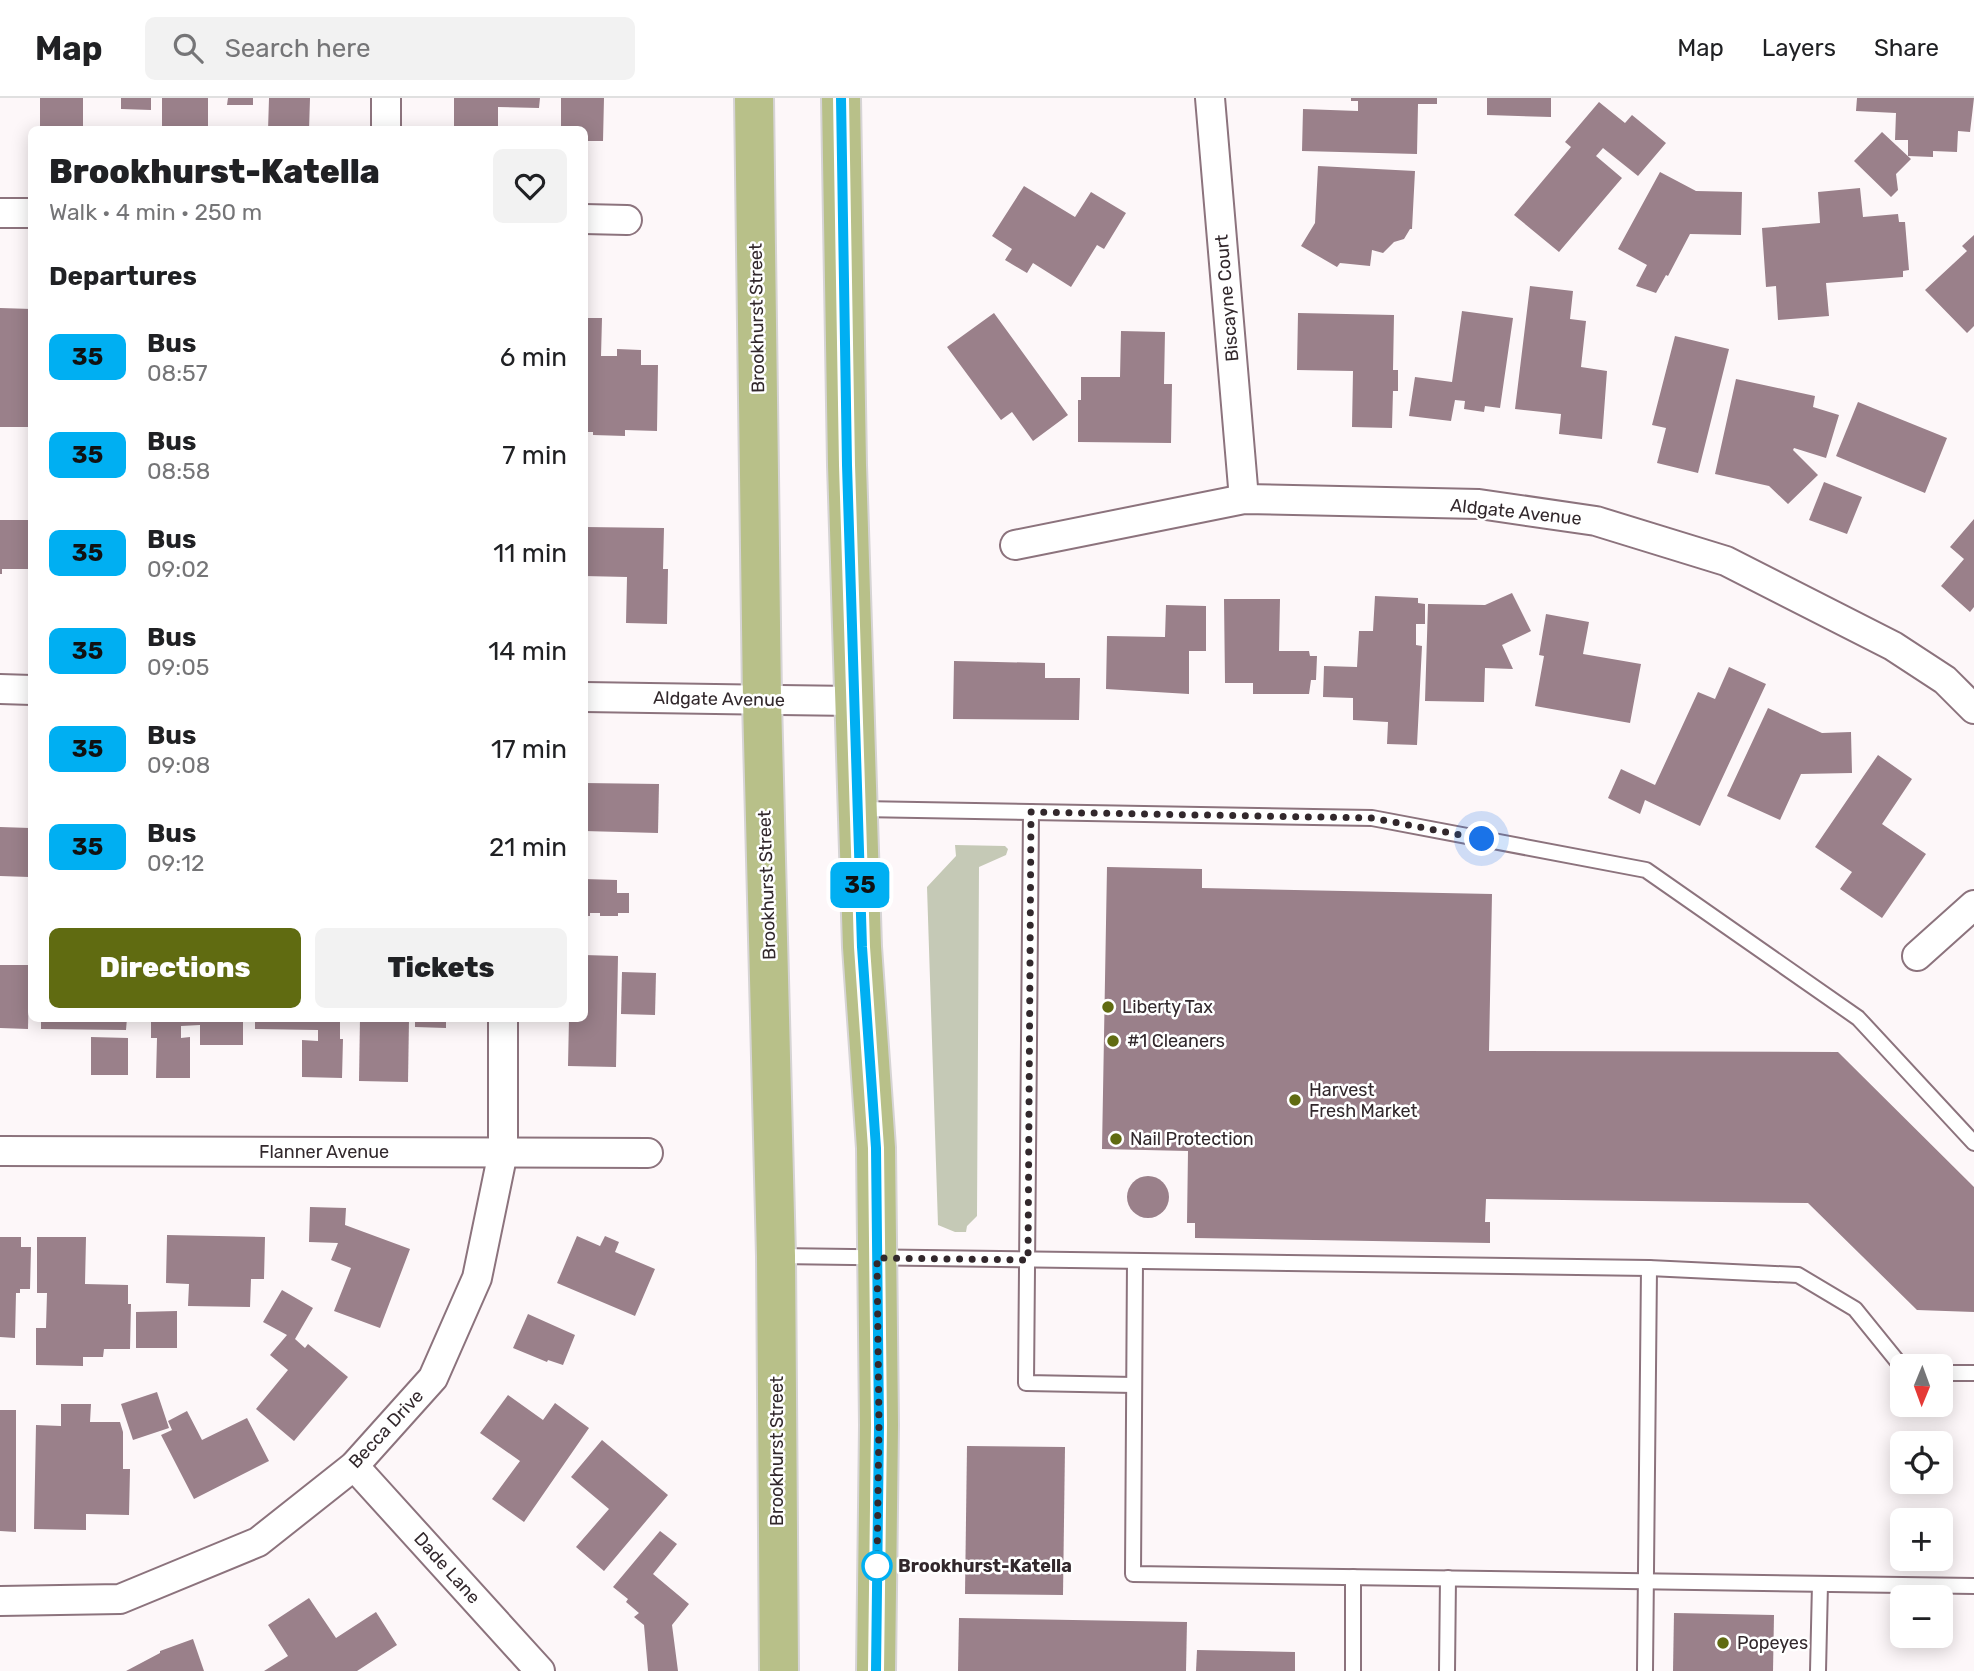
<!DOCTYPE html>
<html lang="en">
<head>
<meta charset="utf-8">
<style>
  :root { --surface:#fff; --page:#f2f2f2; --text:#202124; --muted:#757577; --line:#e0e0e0; --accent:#606b11 }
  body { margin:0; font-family:Rubik,sans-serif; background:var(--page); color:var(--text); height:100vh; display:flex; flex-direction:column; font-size:26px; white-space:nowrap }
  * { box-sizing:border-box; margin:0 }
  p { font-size:23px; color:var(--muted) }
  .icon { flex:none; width:38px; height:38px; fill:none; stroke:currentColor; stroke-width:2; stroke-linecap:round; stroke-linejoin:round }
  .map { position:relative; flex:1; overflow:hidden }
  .drawer { position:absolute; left:28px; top:28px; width:560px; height:896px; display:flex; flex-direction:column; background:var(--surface); border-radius:10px; box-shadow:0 4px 18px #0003 }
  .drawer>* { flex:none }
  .badge { padding:0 14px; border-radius:10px; font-size:24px; line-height:46px }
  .needle { width:46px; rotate:181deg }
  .tools { position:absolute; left:1890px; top:1256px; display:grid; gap:14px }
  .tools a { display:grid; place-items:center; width:63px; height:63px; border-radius:10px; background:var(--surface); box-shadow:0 4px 18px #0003; font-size:35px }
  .you { position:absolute; width:35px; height:35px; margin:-18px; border:5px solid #fff; border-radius:50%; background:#1a73e8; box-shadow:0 0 0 10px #1a73e833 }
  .map>.badge { position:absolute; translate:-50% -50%; box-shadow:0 0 0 4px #fff }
  h2 { padding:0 21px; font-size:26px; line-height:63px }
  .round { display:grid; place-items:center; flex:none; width:74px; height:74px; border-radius:10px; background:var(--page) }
  .head { display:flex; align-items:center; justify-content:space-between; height:119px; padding:0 21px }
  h1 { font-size:33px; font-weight:800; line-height:52px }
  .primary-button { display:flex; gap:14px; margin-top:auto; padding:14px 21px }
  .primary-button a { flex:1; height:80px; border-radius:10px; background:var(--accent); color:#fff; font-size:28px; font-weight:800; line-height:80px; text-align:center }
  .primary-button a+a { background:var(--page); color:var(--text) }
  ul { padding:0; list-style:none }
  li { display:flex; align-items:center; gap:21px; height:98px; padding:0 21px }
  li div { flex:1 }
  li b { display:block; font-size:26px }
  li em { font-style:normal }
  li .badge { min-width:77px; font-weight:700; text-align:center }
  header { display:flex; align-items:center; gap:42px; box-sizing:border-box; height:98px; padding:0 35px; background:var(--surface); border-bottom:2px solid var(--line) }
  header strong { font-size:33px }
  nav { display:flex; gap:38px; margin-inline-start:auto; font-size:24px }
  .search { width:490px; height:63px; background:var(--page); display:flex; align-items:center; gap:18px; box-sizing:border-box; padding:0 24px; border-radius:10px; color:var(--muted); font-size:26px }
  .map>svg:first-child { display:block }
  .green { fill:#c5c9b6 }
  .building { fill:#9a808a }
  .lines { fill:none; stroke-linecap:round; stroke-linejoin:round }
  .service-casing { stroke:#8c737d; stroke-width:18 }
  .minor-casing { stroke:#8c737d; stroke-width:32 }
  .primary-casing { stroke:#d6d4d5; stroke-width:42 }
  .service { stroke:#fff; stroke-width:14 }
  .minor { stroke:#fff; stroke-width:28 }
  .primary { stroke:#b8c089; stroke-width:38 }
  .line-casing { stroke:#fff; stroke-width:16 }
  .line { stroke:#00aff2; stroke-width:10 }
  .walk { stroke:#32282c; stroke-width:7; stroke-dasharray:0 12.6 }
  .poi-dot { fill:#606b11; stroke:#fff; stroke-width:2.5 }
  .stop-dot { fill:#fff; stroke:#00aff2; stroke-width:3.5 }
  .labels { text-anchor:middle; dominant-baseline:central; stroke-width:5; stroke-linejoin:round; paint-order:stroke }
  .street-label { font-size:18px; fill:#32282c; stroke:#fff }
  .poi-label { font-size:18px; fill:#32282c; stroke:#fff; text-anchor:start }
  .stop-label { font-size:18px; font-weight:bold; fill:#32282c; stroke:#fff; text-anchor:start }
</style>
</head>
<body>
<header>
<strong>Map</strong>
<div class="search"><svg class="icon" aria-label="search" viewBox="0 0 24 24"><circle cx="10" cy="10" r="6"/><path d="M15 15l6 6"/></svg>Search here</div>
<nav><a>Map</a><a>Layers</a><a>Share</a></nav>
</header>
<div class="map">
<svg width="1974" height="1573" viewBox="0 0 1974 1573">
  <rect width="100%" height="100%" fill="#fdf7f9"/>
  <!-- green -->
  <polygon class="green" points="955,747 1005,748 1008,751 1006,757 979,769 977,1118 967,1128 966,1134 955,1134 938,1127 927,789 956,758"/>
  <!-- building -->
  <g class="building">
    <rect x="40" y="0" width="43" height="32"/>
    <polygon points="121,0 151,0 151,12 121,11"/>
    <rect x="162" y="0" width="46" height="32"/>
    <polygon points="228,0 253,0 253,7 227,7"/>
    <polygon points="269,0 310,0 309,32 268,32"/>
    <polygon points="454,0 540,0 539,10 498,9 498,32 454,32"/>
    <polygon points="561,0 604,0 603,43 584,43 584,32 561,32"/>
    <polygon points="1351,0 1437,0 1437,6 1418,6 1417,56 1302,53 1303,11 1358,13 1358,3 1351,3"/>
    <polygon points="1487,0 1551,0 1551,19 1487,17"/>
    <polygon points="1857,0 1974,0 1970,34 1958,33 1957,54 1933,53 1933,59 1908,58 1908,42 1895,42 1896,15 1856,13"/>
    <polygon points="1599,4 1625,25 1632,17 1666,45 1638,78 1603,50 1596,58 1622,80 1559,154 1514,117 1571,49 1565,44"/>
    <polygon points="1882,34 1911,61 1896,76 1898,92 1891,99 1854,63"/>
    <polygon points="1318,68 1415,73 1412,131 1410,131 1404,141 1394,144 1383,155 1372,152 1370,168 1340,165 1337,169 1301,148 1315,125"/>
    <polygon points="1660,74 1696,93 1742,94 1741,137 1690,136 1668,178 1666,177 1656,195 1636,188 1647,167 1618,151"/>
    <polygon points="1024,88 1075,119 1091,94 1126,115 1104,151 1097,147 1071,189 1033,165 1027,175 1005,162 1012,151 992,138"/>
    <polygon points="1860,90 1863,119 1898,116 1899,124 1905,124 1909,172 1903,173 1903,179 1826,185 1829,218 1778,222 1776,188 1766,189 1762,130 1820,125 1818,94"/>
    <polygon points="1974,137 1974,228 1967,235 1925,192 1967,153 1962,148"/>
    <polygon points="1530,188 1573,193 1570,221 1586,223 1581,269 1607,273 1602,341 1559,336 1561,316 1515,311"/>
    <polygon points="0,210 32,211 32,329 0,329"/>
    <polygon points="1462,213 1513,220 1500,310 1485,308 1484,314 1464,311 1465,303 1455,302 1451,323 1409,318 1415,279 1452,284"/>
    <polygon points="994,215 1068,317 1033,343 1012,314 1001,322 947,249"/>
    <polygon points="1298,215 1394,217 1393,272 1398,272 1398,293 1393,293 1392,330 1352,329 1353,273 1297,272"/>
    <polygon points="584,220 602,220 601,258 617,258 617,251 641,252 641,267 658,267 657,333 625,332 625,338 593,337 593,334 584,334"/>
    <polygon points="1121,233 1165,234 1164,286 1172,286 1171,345 1078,344 1078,302 1081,302 1081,279 1120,279"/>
    <polygon points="1675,238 1729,251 1698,375 1657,365 1666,330 1652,327"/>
    <polygon points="1736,281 1815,298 1813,309 1839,317 1826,360 1794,350 1793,352 1818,377 1788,406 1769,388 1715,376"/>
    <polygon points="1858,304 1947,340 1925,395 1836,358"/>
    <polygon points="1824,384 1862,399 1847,436 1809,422"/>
    <polygon points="1974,421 1974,509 1970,514 1941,488 1964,461 1950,449"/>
    <polygon points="0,422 32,422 32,471 2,471 2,476 0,476"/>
    <polygon points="584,429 664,430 663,471 668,471 667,526 626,525 627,479 584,478"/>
    <polygon points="1512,495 1531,533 1502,547 1513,571 1485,570 1484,604 1425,603 1428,506 1485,507"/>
    <polygon points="1375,498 1418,500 1418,505 1425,506 1425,526 1416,526 1416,547 1422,548 1417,647 1387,646 1388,624 1353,622 1353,600 1323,599 1324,568 1357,569 1359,533 1373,533"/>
    <polygon points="1224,501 1280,501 1279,553 1309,553 1310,558 1317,558 1316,582 1311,582 1309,596 1253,596 1253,585 1225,585"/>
    <polygon points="1166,507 1206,508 1206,553 1189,553 1189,596 1106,591 1107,538 1165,539"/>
    <polygon points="1546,516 1589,524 1583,556 1641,566 1630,625 1535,608 1544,558 1539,557"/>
    <polygon points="954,563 1045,565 1045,580 1080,580 1079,622 953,621"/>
    <polygon points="1729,569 1766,586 1700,728 1645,702 1640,716 1608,700 1621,671 1655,687 1698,594 1715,601"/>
    <polygon points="1768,610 1822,635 1851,634 1852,675 1801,676 1780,722 1727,698"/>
    <polygon points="1878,657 1912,681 1882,726 1926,756 1882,820 1840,791 1852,774 1815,749"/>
    <polygon points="584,685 659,686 658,735 584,733"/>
    <polygon points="0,729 30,730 29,779 0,778"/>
    <polygon points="1107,769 1202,771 1202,790 1492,796 1489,953 1838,954 1974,1089 1974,1214 1917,1212 1808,1105 1486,1101 1485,1124 1490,1124 1490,1145 1195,1140 1195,1125 1187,1125 1188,1053 1102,1051"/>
    <polygon points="584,781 617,782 617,795 629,795 629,815 618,815 618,818 600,818 600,815 590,815 590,818 584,818"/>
    <polygon points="584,857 618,858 616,969 568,968 569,920 584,920"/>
    <polygon points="0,867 29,867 28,931 0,930"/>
    <polygon points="622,874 656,875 655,917 621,916"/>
    <polygon points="41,920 127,920 126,932 41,931"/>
    <polygon points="151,920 243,920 243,947 200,947 200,927 181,928 181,940 190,939 190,980 156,980 157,940 151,940"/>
    <polygon points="255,920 340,920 340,941 343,941 342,980 302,979 302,942 318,943 318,932 255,931"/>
    <polygon points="360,920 409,920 408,984 359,983"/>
    <polygon points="415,920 446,920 446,930 415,929"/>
    <polygon points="91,939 128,940 128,977 91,977"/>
    <circle cx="1148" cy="1099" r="21"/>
    <polygon points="310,1109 346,1110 345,1127 410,1151 380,1230 334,1213 351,1170 331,1162 338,1145 309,1144"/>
    <polygon points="167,1137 265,1139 264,1181 251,1181 250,1209 188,1208 189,1186 166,1185"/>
    <polygon points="577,1138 600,1148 605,1138 619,1144 615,1154 655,1171 635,1218 557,1185"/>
    <polygon points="0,1139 21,1139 21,1149 31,1149 30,1191 20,1191 20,1195 16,1195 15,1240 0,1239"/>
    <polygon points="37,1139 86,1139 85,1186 128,1187 128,1206 131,1206 130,1251 104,1251 103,1259 83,1259 83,1268 36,1267 36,1230 46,1230 47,1195 37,1195"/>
    <polygon points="282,1192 313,1210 295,1241 305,1250 308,1246 348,1279 294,1343 256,1311 288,1272 270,1257 287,1237 263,1224"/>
    <polygon points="177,1213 177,1250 136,1250 136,1214"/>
    <polygon points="528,1216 575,1237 563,1267 548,1262 547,1264 513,1250"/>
    <polygon points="157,1294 169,1330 133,1342 121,1306"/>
    <polygon points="508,1297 543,1322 555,1305 589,1330 524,1424 492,1401 520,1363 480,1335"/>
    <polygon points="61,1306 91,1306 90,1324 120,1324 123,1334 123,1371 130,1371 129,1417 86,1416 86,1432 34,1431 36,1327 61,1328"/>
    <polygon points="0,1312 16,1312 16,1434 0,1433"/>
    <polygon points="187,1313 202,1342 247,1320 269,1363 194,1401 161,1337 172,1332 168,1323"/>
    <polygon points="602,1342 668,1397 604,1473 576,1449 609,1411 571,1379"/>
    <polygon points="967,1348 1065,1349 1063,1497 965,1496"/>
    <polygon points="660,1433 677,1446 653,1476 689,1506 672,1527 678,1573 648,1573 644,1527 634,1519 639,1515 626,1504 628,1501 613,1489"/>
    <polygon points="309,1500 336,1540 376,1514 397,1547 357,1573 264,1573 288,1558 268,1527"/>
    <polygon points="1674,1515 1774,1517 1773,1573 1673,1573"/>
    <polygon points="959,1520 1187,1524 1186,1573 958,1573"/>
    <polygon points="193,1541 204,1573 126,1573 160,1555 160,1553"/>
    <polygon points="1197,1552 1295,1554 1295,1573 1196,1573"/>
  </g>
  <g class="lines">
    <!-- service casing -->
    <g class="service-casing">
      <g id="service">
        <polyline points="860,711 1372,720 1646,772 1858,920 1974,1045"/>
        <polyline points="1031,714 1026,1285 1134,1287"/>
        <polyline points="778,1158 1649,1170 1798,1177 1855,1211 1902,1269"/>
        <polyline points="1135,1163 1133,1476 1974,1488"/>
        <polyline points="1941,1275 1974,1275"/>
        <polyline points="1353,1573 1353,1479"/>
        <polyline points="1447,1573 1448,1480"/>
        <polyline points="1645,1573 1649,1170"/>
        <polyline points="1818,1573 1820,1486"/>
      </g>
    </g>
    <!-- minor casing -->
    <g class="minor-casing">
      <g id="minor">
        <polyline points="1210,0 1244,401"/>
        <polyline points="386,32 386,0"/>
        <polyline points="0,115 32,115"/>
        <polyline points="584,121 627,122"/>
        <polyline points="1015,447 1244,401 1479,406 1596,423 1726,463 1893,548 1945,582 1974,611"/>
        <polyline points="0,591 32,592"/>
        <polyline points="584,599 854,603"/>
        <polyline points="1917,858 1974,807"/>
        <polyline points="0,1053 648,1055"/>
        <polyline points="354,1368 540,1573"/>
        <polyline points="0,1503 120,1501 258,1444 354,1368 433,1280 477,1180 503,1054 503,920"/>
      </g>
    </g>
    <!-- primary casing -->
    <g class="primary-casing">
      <g id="primary">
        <polyline points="754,0 762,602 776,1158 779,1573"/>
        <polyline points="841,0 847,367 862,849 876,1050 879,1327 876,1573"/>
      </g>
    </g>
    <!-- service -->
    <use href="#service" class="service"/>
    <!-- minor -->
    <use href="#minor" class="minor"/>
    <!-- primary -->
    <use href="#primary" class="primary"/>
  </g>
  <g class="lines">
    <!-- line casing -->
    <g class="line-casing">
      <polyline id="line" points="841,0 847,367 862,849 876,1050 879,1327 876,1573"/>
    </g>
    <!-- line -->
    <use href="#line" class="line"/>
    <!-- walk -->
    <polyline class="walk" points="877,1468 879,1327 877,1160 1028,1162 1031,714 1372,720 1482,741"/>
  </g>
  <!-- markers -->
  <g class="poi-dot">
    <circle cx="1108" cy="909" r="7"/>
    <circle cx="1113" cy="943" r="7"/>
    <circle cx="1295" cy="1002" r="7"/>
    <circle cx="1116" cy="1041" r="7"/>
    <circle cx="1723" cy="1545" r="7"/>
  </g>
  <circle class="stop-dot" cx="877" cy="1468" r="14"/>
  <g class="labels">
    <!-- street labels -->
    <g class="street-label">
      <text transform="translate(1227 200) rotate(-95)">Biscayne Court</text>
      <text transform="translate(757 220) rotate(-91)">Brookhurst Street</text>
      <text transform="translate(1516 414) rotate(6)">Aldgate Avenue</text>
      <text transform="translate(719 601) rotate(1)">Aldgate Avenue</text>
      <text transform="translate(767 787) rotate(-92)">Brookhurst Street</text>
      <text x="324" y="1054">Flanner Avenue</text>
      <text transform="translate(386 1331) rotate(-47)">Becca Drive</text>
      <text transform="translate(777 1353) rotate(-90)">Brookhurst Street</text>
      <text transform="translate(447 1470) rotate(48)">Dade Lane</text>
    </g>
    <!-- poi labels -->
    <g class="poi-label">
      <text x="1122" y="909">Liberty Tax</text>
      <text x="1127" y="943">#1 Cleaners</text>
      <text x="1309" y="992">Harvest<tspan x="1309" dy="21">Fresh Market</tspan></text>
      <text x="1130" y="1041">Nail Protection</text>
      <text x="1737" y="1545">Popeyes</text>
    </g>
    <!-- stop labels -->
    <g class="stop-label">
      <text x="898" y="1468">Brookhurst-Katella</text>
    </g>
  </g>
</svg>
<div class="tools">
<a><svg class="needle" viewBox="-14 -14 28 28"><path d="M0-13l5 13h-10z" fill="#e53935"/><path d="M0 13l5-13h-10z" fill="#757577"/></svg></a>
<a><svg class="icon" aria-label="locate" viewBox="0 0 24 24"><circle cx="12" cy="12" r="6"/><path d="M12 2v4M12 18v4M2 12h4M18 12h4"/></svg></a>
<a>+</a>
<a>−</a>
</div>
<div class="you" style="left:1482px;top:741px"></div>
<b class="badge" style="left:860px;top:787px;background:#00aff2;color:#111">35</b>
<section class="drawer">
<div class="head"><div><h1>Brookhurst-Katella</h1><p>Walk · 4 min · 250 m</p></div><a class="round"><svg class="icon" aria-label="heart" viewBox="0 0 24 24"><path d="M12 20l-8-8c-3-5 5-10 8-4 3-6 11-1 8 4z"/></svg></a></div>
<h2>Departures</h2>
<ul>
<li><span class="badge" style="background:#00aff2;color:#111">35</span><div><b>Bus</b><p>08:57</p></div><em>6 min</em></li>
<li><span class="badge" style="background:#00aff2;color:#111">35</span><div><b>Bus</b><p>08:58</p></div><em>7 min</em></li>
<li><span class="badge" style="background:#00aff2;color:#111">35</span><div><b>Bus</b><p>09:02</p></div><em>11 min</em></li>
<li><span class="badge" style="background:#00aff2;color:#111">35</span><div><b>Bus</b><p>09:05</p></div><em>14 min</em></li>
<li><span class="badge" style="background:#00aff2;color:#111">35</span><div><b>Bus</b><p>09:08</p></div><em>17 min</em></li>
<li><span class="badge" style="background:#00aff2;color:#111">35</span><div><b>Bus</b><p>09:12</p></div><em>21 min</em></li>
</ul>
<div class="primary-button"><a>Directions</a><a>Tickets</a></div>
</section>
</div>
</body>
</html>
